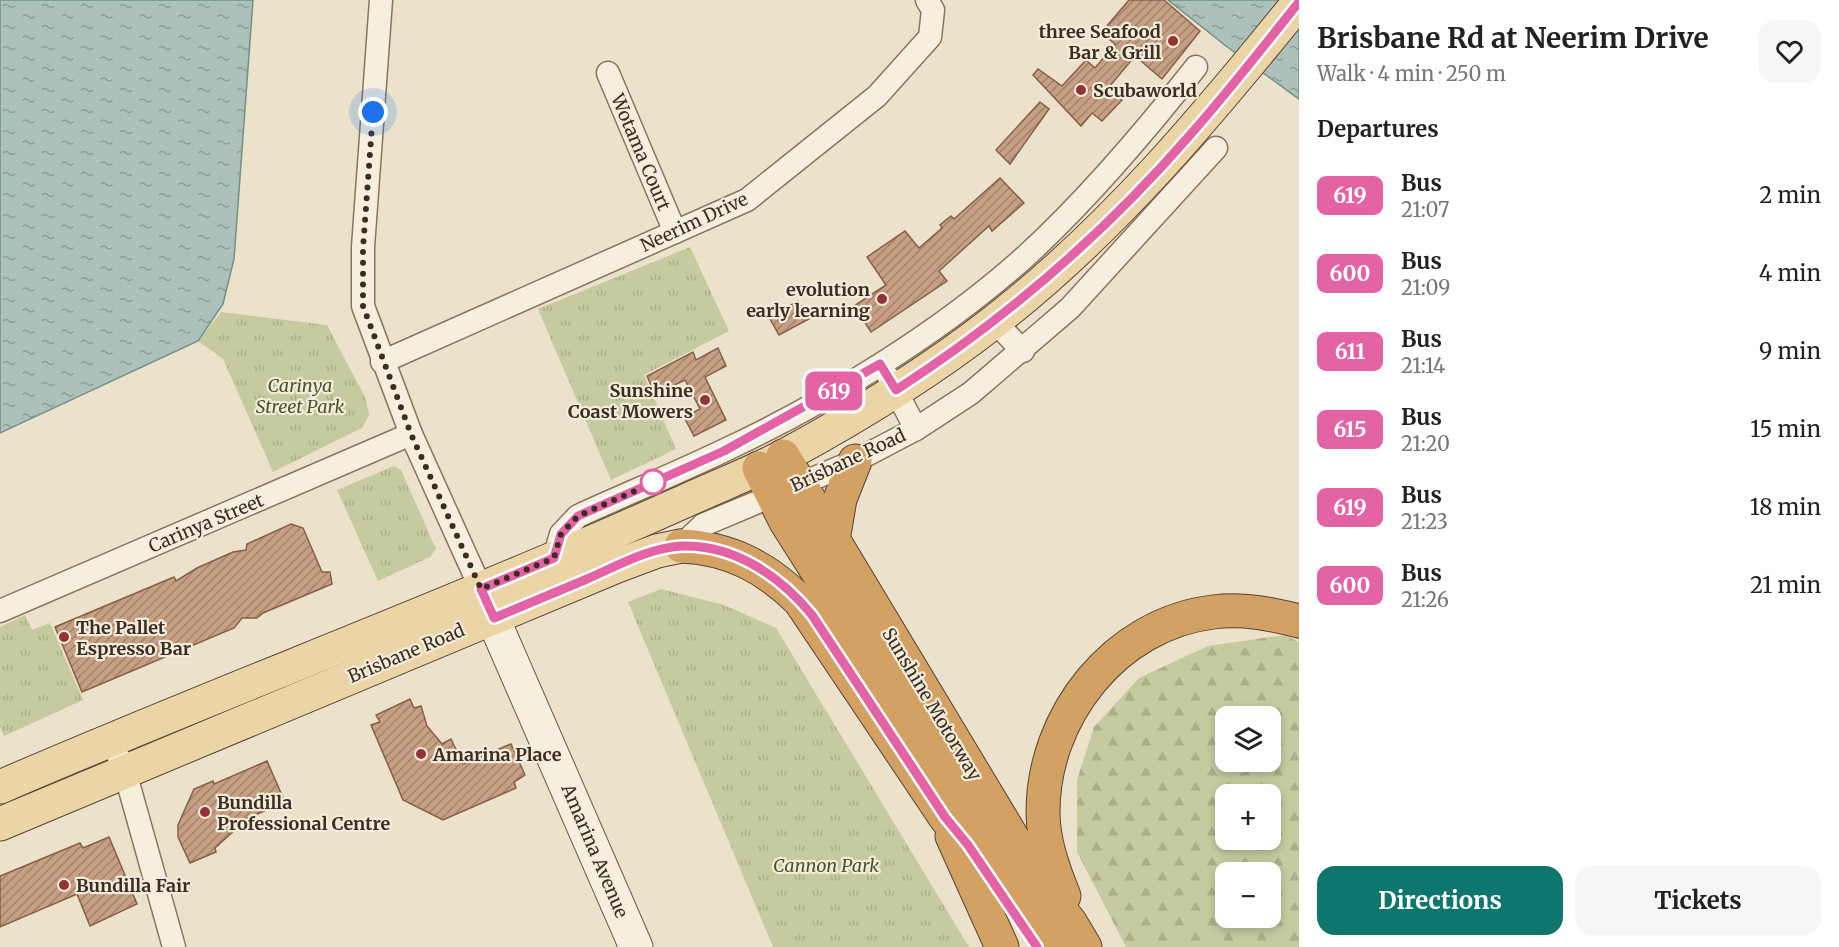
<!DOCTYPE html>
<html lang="en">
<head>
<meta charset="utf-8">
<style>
  :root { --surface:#fff; --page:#f6f6f6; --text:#222; --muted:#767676; --accent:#0f766e }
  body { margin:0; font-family:Merriweather,serif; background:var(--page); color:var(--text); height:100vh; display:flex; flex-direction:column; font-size:22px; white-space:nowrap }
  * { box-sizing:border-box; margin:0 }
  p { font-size:20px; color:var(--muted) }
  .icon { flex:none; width:33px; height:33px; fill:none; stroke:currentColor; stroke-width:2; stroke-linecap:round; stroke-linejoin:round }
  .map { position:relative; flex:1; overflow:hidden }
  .sheet { display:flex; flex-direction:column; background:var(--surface); width:540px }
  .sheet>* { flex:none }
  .badge { padding:0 12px; border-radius:9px; font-size:21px; line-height:39px }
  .controls { position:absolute; left:1215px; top:706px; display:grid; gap:12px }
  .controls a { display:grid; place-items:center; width:66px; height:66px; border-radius:12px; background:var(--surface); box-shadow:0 3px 9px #0003; font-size:30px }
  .you { position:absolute; width:30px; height:30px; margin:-15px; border:4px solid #fff; border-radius:50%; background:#1a73e8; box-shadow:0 0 0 9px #1a73e833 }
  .map>.badge { position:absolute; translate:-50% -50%; box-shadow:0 0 0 3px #fff }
  h2 { padding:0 18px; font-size:22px; line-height:54px }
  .round { display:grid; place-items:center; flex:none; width:63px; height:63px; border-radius:18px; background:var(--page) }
  .overview { display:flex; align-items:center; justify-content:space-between; height:102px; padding:0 18px }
  h1 { font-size:28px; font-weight:700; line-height:45px }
  .button { display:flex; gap:12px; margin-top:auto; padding:12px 18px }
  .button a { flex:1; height:69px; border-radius:18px; background:var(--accent); color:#fff; font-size:24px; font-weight:700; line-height:69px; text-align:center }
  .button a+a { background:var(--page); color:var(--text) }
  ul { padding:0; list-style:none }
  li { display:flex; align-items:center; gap:18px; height:78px; padding:0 18px }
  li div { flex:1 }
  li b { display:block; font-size:22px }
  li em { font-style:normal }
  li .badge { min-width:66px; font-weight:700; text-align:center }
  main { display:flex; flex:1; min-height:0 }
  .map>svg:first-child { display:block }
  .forest { fill:url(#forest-firs); fill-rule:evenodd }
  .park { fill:url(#park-tufts) }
  .water { fill:url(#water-ripples); stroke:#728f88; stroke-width:1.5 }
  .building { fill:url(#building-hatch); stroke:#856048; stroke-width:1.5 }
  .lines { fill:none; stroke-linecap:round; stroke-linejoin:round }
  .street-casing { stroke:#887560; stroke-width:25 }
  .secondary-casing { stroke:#6a5643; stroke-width:35 }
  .primary-casing { stroke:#564333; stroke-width:35 }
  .highway-casing { stroke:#564333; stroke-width:35 }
  .street { stroke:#f7efde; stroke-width:22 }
  .secondary { stroke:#f7efde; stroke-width:33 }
  .primary { stroke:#ebd5a7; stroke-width:33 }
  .highway { stroke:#d3a164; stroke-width:33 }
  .line-casing { stroke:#fff; stroke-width:14 }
  .line { stroke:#e463a4; stroke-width:9 }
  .walk { stroke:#3a2d22; stroke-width:6; stroke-dasharray:0 10.8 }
  .poi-dot { fill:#923436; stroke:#f4ecda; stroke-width:2 }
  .stop-dot { fill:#fff; stroke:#e463a4; stroke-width:3 }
  .labels { text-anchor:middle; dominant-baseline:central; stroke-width:4.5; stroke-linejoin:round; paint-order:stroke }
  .poi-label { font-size:18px; font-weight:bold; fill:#3a2d22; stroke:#f4ecda; text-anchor:start }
  .street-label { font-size:18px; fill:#3a2d22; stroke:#f4ecda }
  .park-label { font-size:18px; font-style:italic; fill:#4a542a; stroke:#f4ecda }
</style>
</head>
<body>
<main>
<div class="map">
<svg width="1299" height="947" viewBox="0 0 1299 947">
  <defs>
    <pattern id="forest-firs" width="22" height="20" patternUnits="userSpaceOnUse" patternTransform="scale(1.5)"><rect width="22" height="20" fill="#c5ca9f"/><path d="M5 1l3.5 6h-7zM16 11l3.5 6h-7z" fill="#aaae89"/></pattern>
    <pattern id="park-tufts" width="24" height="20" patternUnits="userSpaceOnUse" patternTransform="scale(1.5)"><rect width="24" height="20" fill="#c5ca9f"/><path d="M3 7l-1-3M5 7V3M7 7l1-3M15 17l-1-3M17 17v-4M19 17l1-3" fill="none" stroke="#aaae89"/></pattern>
    <pattern id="water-ripples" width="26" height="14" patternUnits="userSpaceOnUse" patternTransform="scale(1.5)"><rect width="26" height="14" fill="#abc1ba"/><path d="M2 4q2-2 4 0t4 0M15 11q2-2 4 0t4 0" fill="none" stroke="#8c9d97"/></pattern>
    <pattern id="building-hatch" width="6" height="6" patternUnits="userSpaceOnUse" patternTransform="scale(1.5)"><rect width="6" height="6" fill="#c79f84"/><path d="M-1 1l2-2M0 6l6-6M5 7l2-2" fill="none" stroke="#a3826c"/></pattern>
  </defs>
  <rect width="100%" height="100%" fill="#ece2cb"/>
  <!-- forest -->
  <path class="forest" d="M1285 635 1299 642V947H1126L1077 852V780L1094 727 1139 678 1208 646ZM1226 717H1270V762H1226ZM1226 795H1270V840H1226ZM1226 873H1270V918H1226Z"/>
  <!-- park -->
  <g class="park">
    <polygon points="690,247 729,331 644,375 676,449 611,480 538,309"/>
    <polygon points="221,312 327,325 366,399 369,415 362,428 273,472 223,359 198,341"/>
    <polygon points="394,466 401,470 436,549 430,557 378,581 337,490"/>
    <polygon points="661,589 724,605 776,628 969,947 773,947 628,602"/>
    <polygon points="25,615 32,630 50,623 83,700 4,736 0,727 0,627"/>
  </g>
  <!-- water -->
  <g class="water">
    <polygon points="0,0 253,0 234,259 223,304 198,341 0,433"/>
    <polygon points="1168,0 1299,0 1299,99 1226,46"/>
  </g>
  <!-- building -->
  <g class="building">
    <polygon points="1129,0 1164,0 1200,31 1162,79 1135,56 1109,87 1122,100 1102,121 1092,113 1081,126 1033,75 1038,69 1062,86 1086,60 1095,68 1115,44 1101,33"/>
    <polygon points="1040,102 1049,109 1010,164 996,150"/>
    <polygon points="1000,178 1024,203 992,231 989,226 939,271 947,281 871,332 854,306 886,285 867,257 905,231 919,248 942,228 940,225 951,216 954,219"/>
    <polygon points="798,301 809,319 779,335 769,317"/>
    <polygon points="718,348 726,366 705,377 726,420 694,436 684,417 700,409 685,380 655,394 647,376 693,352 696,360"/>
    <polygon points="291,524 303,528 322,572 330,572 332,584 263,613 257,618 242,618 234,628 82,692 55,627 174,577 176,581 197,568 233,552 246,550 247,544"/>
    <polygon points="410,699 414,708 421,706 427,726 442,744 451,739 463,764 511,744 525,775 514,782 516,788 443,820 403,800 371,725 380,722 376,715"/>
    <polygon points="267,761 285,802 234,824 236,829 215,848 216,852 190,863 178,837 178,825 194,789 213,781 214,784"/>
    <polygon points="109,837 137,904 90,926 77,894 0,927 0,876 80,843 83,848"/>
  </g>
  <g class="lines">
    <!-- street casing -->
    <g class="street-casing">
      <g id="street">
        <polyline points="381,0 363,247 363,306 411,434 481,589"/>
        <polyline points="608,73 675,232"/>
        <polyline points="995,322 1023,351"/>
        <polyline points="382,362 747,200 877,96 930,37 933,10 927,0"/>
        <polyline points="889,378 916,429"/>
        <polyline points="681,546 703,525 855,461 916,429 971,393 1070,308 1216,148"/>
        <path d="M554 558 561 534 578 516C626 494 675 474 723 451 826 403 942 332 1027 255 1089 198 1144 133 1196 67"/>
        <polyline points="0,611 411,434"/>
        <polyline points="119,758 125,772 174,947"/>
      </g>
    </g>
    <!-- secondary casing -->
    <g class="secondary-casing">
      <polyline id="secondary" points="481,591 636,947"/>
    </g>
    <!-- primary casing -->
    <g class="primary-casing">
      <g id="primary">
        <path d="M0 787C182 708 369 637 552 559 600 539 647 518 694 497 725 483 756 471 786 455 858 416 930 372 995 321 1112 230 1206 117 1299 2"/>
        <polyline points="0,824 617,566 657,551 681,546"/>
      </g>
    </g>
    <!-- highway casing -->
    <g class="highway-casing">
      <g id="highway">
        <polyline points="783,456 1044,890 1070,922 1085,947"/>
        <polyline points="759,468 786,522 1055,947"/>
        <polyline points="833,540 840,499 855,461"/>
        <path d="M681 546C729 548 766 567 800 601L945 817 974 854"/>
        <polyline points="952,836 1002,947"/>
        <path d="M1064 896C1053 869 1043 841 1043 812 1043 716 1115 624 1213 612 1243 608 1271 614 1299 621"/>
      </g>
    </g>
    <!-- street -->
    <use href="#street" class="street"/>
    <!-- secondary -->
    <use href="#secondary" class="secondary"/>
    <!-- primary -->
    <use href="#primary" class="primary"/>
    <!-- highway -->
    <use href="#highway" class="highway"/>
  </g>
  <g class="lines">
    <!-- line casing -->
    <g class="line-casing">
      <path id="line" d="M1037 947 968 845 945 817 812 615C780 576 735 545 683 546 650 547 617 566 587 579 556 592 525 605 494 618L481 589 554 558 561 534 578 516 724 451 880 364 896 390C1006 319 1104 234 1190 135 1228 92 1263 47 1299 2"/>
    </g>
    <!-- line -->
    <use href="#line" class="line"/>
    <!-- walk -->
    <polyline class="walk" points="373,112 363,248 363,306 411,434 481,589 554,558 561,534 578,516 662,479 653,482"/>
  </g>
  <!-- markers -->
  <g class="poi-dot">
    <circle cx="1173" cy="41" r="6"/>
    <circle cx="1081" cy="90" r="6"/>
    <circle cx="882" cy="299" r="6"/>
    <circle cx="705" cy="400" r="6"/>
    <circle cx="64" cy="637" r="6"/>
    <circle cx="421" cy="754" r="6"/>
    <circle cx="205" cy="812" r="6"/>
    <circle cx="64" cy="885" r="6"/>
  </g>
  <circle class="stop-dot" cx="653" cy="482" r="12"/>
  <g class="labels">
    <!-- poi labels -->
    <g class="poi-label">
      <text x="1161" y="31" text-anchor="end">three Seafood<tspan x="1161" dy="21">Bar &amp; Grill</tspan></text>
      <text x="1093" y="90">Scubaworld</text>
      <text x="870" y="289" text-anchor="end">evolution<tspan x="870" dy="21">early learning</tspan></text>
      <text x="693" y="390" text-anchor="end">Sunshine<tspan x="693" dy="21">Coast Mowers</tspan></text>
      <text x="76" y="627">The Pallet<tspan x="76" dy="21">Espresso Bar</tspan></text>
      <text x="433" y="754">Amarina Place</text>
      <text x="217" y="802">Bundilla<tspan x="217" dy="21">Professional Centre</tspan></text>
      <text x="76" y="885">Bundilla Fair</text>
    </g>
    <!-- street labels -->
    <g class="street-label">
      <text transform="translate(641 152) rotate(67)">Wotama Court</text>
      <text transform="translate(694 222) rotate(-25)">Neerim Drive</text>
      <text transform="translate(848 460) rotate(-25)">Brisbane Road</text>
      <text transform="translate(206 523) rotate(-23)">Carinya Street</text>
      <text transform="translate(406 653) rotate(-23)">Brisbane Road</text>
      <text transform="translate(932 704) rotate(59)">Sunshine Motorway</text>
      <text transform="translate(595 851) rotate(67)">Amarina Avenue</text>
    </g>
    <!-- park labels -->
    <g class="park-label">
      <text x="300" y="385">Carinya<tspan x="300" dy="21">Street Park</tspan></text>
      <text x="826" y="865">Cannon Park</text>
    </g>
  </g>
</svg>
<div class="controls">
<a><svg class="icon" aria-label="layers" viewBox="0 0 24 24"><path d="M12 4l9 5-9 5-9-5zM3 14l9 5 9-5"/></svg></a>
<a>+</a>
<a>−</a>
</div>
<div class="you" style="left:373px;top:112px"></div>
<b class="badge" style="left:834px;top:391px;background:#e463a4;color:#fff">619</b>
</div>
<section class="sheet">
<div class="overview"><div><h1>Brisbane Rd at Neerim Drive</h1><p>Walk · 4 min · 250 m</p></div><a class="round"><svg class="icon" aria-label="heart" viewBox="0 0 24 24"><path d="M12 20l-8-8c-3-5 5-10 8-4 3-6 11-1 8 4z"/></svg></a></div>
<h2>Departures</h2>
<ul>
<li><span class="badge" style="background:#e463a4;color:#fff">619</span><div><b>Bus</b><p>21:07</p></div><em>2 min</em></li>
<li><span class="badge" style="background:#e463a4;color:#fff">600</span><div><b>Bus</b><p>21:09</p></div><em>4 min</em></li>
<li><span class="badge" style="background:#e463a4;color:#fff">611</span><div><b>Bus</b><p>21:14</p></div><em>9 min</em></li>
<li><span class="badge" style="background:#e463a4;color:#fff">615</span><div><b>Bus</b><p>21:20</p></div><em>15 min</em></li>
<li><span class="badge" style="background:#e463a4;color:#fff">619</span><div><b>Bus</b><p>21:23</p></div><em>18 min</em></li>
<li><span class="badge" style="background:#e463a4;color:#fff">600</span><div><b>Bus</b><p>21:26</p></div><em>21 min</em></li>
</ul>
<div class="button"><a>Directions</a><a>Tickets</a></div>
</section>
</main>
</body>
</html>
